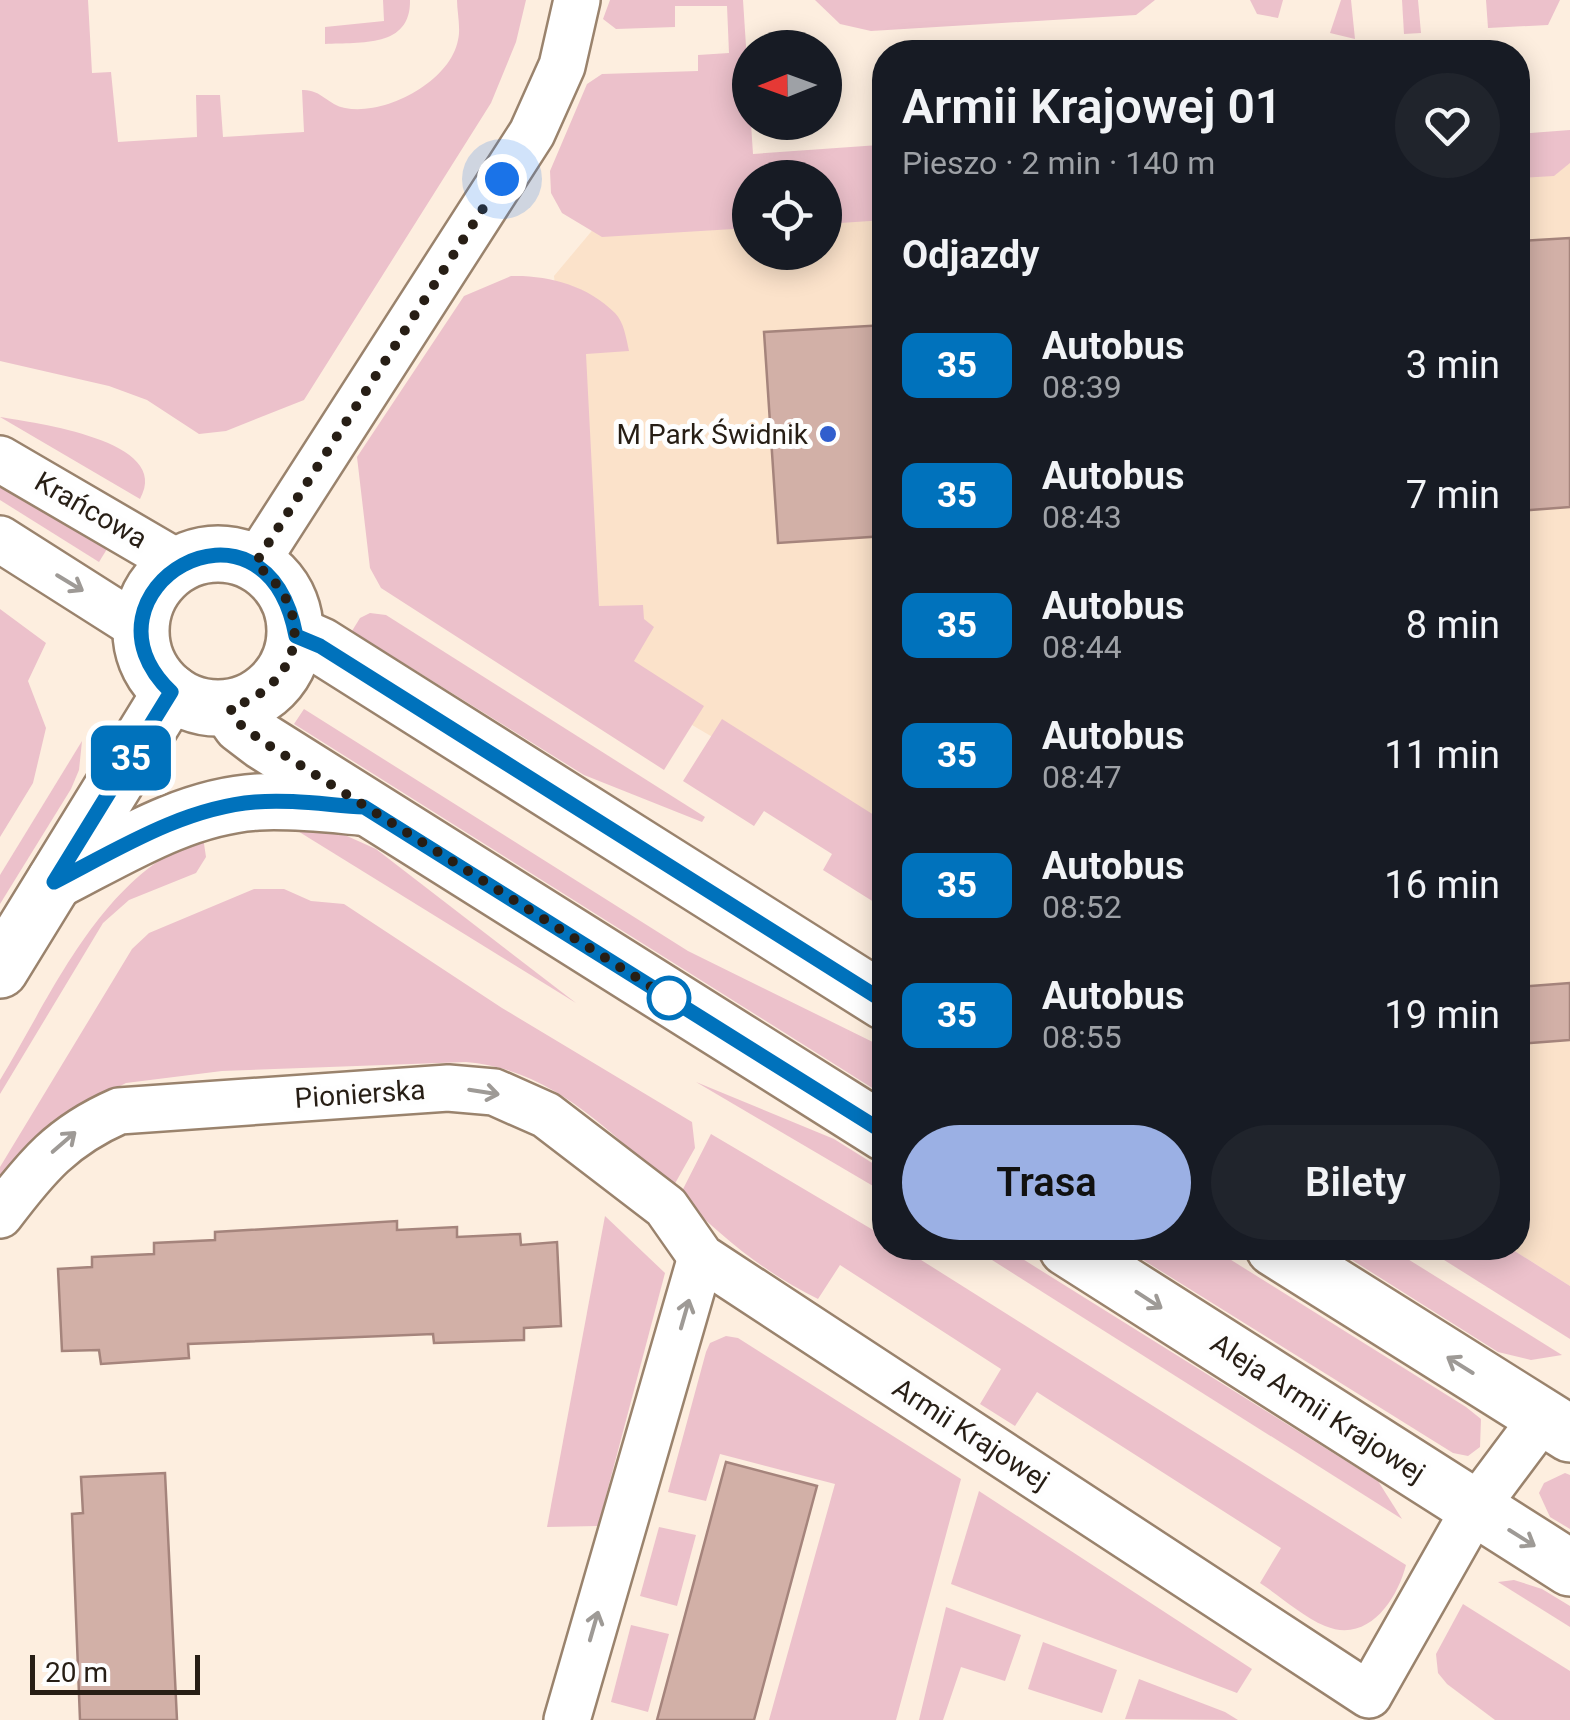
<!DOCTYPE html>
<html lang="pl">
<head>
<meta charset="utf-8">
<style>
  :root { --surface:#171b24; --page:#20242c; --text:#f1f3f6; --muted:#9ea1a6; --accent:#9bb0e4 }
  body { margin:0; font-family:Roboto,sans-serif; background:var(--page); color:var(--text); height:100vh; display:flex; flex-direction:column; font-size:38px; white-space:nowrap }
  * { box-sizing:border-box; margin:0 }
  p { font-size:32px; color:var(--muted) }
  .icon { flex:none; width:55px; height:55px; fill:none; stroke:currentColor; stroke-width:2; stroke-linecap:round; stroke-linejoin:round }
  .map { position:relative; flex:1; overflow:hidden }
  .side { position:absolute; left:872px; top:40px; width:658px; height:1220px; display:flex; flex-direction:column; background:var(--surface); border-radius:40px; box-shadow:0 5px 25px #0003 }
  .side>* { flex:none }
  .badge { padding:0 20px; border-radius:15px; font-size:35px; line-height:65px }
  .needle { width:65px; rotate:269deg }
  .fabs { position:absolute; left:732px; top:30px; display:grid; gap:20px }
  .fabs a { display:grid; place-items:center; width:110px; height:110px; border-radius:50%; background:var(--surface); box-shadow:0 5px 25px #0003; font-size:50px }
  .scale { position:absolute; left:30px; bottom:25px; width:170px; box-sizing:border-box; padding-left:10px; border:5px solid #271e15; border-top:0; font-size:28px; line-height:35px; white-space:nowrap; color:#271e15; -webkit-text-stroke:8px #fefefe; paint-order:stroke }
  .you { position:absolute; width:50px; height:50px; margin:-25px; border:8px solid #fff; border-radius:50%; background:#1a73e8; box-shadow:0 0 0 15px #1a73e833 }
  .map>.badge { position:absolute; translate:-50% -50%; box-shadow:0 0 0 5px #fff }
  h2 { padding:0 30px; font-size:38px; line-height:90px }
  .round { display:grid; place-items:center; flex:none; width:105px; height:105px; border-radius:52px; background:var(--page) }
  .overview { display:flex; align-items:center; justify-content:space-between; height:170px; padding:0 30px }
  h1 { font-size:48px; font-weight:600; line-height:75px }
  .primary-button { display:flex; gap:20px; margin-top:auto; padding:20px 30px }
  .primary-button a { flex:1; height:115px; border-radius:60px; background:var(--accent); color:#111; font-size:40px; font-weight:600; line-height:115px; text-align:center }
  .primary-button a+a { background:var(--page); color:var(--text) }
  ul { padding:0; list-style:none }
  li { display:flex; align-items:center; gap:30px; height:130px; padding:0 30px }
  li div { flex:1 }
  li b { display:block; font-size:38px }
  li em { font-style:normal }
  li .badge { min-width:110px; font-weight:700; text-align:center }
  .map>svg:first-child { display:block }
  .built { fill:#fbe2ca }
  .green { fill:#ecc1cb }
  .building { fill:#d2b0a7; stroke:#a5847c; stroke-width:2.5 }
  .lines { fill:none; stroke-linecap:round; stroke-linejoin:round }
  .street-casing { stroke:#9a836d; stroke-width:50 }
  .secondary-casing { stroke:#9a836d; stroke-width:60 }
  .street { stroke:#fff; stroke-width:45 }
  .secondary { stroke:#fff; stroke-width:55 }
  .oneway { stroke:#9e9a96 }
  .line-casing { stroke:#fff; stroke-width:22 }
  .line { stroke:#0072bc; stroke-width:15 }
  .walk { stroke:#271e15; stroke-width:10; stroke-dasharray:0 18 }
  .poi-dot { fill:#325ecd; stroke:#fefefe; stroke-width:4 }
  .stop-dot { fill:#fff; stroke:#0072bc; stroke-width:5 }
  .labels { text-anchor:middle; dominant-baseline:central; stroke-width:10; stroke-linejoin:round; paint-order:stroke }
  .poi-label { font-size:28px; fill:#271e15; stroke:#fefefe; text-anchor:end }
  .street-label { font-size:28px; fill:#271e15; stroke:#fefefe }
</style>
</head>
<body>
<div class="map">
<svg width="1570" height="1720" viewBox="0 0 1570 1720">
  <rect width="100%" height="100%" fill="#fdeedf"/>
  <!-- built -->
  <g class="built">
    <polygon points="1570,153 1570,1286 1510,1248 1518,1248 1518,156"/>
    <polygon points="885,196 885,838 692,725 623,673 599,670 554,276 606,214 750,205 750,252 825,252 825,200"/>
  </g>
  <!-- green -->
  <g class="green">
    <path d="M0 0H88L92 73 111 72 118 142 197 137 196 95H220L223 137 304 132 302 90C321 89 328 105 345 108 385 116 450 82 458 40 461 28 457 12 457 0H526L516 42 491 103 304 400 226 431 199 434 147 400 109 386 0 361Z"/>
    <path d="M383 0H410C411 48 361 42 325 44V27L384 21Z"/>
    <polygon points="610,0 743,0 753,154 879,145 876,95 885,94 885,220 825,224 825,178 750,178 750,228 602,237 562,213 551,193 550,171 587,84 602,74 698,71 698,55 729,53 727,6 675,6 675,27 616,29 603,19"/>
    <polygon points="815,0 1155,0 1136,15 871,31 840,24"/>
    <polygon points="1250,0 1283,0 1278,18 1257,14"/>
    <polygon points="1341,0 1351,0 1355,39 1330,33"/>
    <polygon points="1402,0 1418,0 1421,33 1404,34"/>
    <polygon points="1486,0 1560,0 1548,25 1488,28"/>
    <polygon points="1570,130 1570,163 1554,176 1518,178 1518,134"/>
    <path d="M511 276C548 275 587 285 615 313 624 322 626 338 629 351L586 354 599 606 643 605 644 619 654 627 634 661 704 706 664 770 381 588 370 568 357 457 464 296Z"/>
    <path d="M0 417C34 423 174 440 140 499Z"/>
    <polygon points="0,486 107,549 99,562 0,500"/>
    <polygon points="0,609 46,643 28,681 46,728 33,783 0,837"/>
    <polygon points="370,613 386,615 705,817 702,822 584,775 352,631 360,618"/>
    <polygon points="304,709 688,951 885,1048 885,1096 294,724"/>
    <polygon points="722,719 885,822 885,909 823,870 832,854 764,811 754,826 683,781"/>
    <polygon points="82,741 79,770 71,789 0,904 0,875"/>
    <polygon points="288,825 338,832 376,849 576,1003"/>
    <path d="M203 837 206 857 196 873 129 900 103 923 0 1094V1080C54 991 100 877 203 837Z"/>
    <path d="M254 889H284L311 901 344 904 502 1008 692 1122 695 1148 673 1187C610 1133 553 1069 466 1062L222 1071 126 1083 52 1121 0 1185V1167L132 949 149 933Z"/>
    <polygon points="696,1082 834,1139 885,1171 885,1193"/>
    <path d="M711 1134 885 1237V1248H902L1406 1565C1397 1600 1368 1644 1325 1626 1302 1616 1280 1596 1260 1583L1281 1548 1037 1392 1015 1426 980 1404 1001 1369 840 1265 818 1299C765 1273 721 1237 680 1195Z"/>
    <polygon points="605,1216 665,1273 598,1526 547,1527"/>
    <polygon points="973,1248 1005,1248 1378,1481 1402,1519"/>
    <polygon points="1124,1248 1212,1248 1466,1407 1481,1419 1480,1447 1468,1456 1453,1453"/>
    <polygon points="1333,1248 1390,1248 1562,1355 1531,1360 1498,1352"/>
    <polygon points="1425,1248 1510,1248 1570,1286 1570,1339"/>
    <polygon points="726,1336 738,1338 961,1479 896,1720 769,1720 835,1484 720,1454 706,1501 668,1492 706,1352 710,1343"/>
    <polygon points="1565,1473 1570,1475 1570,1529 1550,1517 1539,1493 1544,1483"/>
    <polygon points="979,1491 1252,1669 1237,1693 951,1584"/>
    <polygon points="659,1527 696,1535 677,1606 640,1596"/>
    <polygon points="1514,1580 1542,1589 1570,1606 1570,1627 1498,1582"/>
    <polygon points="1463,1604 1570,1671 1570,1720 1495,1720 1447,1684 1438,1673 1436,1654"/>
    <polygon points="946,1607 1021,1635 1005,1681 961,1667 943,1720 919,1720"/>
    <polygon points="631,1625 669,1634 648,1712 611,1702"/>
    <polygon points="1043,1642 1117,1670 1102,1713 1028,1689"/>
    <polygon points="1139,1679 1225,1712 1238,1720 1125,1719"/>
  </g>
  <!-- building -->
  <g class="building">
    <polygon points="1570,238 1570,507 1518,511 1518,241"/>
    <polygon points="885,325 885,536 778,543 764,332"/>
    <polygon points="1570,983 1570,1040 1518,1044 1518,987"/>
    <polygon points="397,1221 397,1230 457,1227 457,1237 520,1234 521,1245 557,1242 561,1326 524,1328 524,1340 434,1343 433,1334 188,1344 189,1358 101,1364 99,1350 62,1351 58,1269 92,1267 92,1257 154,1254 154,1243 215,1240 215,1232"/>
    <polygon points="726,1462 817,1486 754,1720 657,1720"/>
    <polygon points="165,1473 177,1720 80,1720 72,1514 83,1513 81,1477"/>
  </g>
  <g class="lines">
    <!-- street casing -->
    <g class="street-casing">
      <g id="street">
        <polyline points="0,459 180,564"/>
        <polyline points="0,539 140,628"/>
        <polyline points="255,564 532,133 562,66 577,0"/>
        <path d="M0 1215C37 1166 62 1136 119 1111L448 1088 494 1092 546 1115 666 1207 701 1257 1369 1695 1475 1508 1543 1417"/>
        <polyline points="567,1720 701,1257"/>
      </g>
    </g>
    <!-- secondary casing -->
    <g class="secondary-casing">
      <g id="secondary">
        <circle cx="218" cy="631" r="77"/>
        <polyline points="296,635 321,646 885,1002"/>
        <polyline points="229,708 241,725 262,741 885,1133"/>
        <path d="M55 881C118 849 185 806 258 802 291 800 326 804 360 807"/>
        <polyline points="0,970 171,692"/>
        <polyline points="1067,1248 1570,1568"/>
        <polyline points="1274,1248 1570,1434"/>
      </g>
    </g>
    <!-- street -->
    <use href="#street" class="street"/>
    <!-- secondary -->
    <use href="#secondary" class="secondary"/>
  </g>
  <!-- one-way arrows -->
  <defs><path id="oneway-shaft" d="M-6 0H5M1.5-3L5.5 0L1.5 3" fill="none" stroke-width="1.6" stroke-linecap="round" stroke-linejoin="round" transform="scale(2.5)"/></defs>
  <g class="oneway">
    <use href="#oneway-shaft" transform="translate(70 583) rotate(31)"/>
    <use href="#oneway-shaft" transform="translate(484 1092) rotate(9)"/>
    <use href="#oneway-shaft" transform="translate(64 1142) rotate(-41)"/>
    <use href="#oneway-shaft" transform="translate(1149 1300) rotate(33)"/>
    <use href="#oneway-shaft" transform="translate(685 1314) rotate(-74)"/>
    <use href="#oneway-shaft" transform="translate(1460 1365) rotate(-148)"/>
    <use href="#oneway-shaft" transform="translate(1522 1538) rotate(32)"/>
    <use href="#oneway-shaft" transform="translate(594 1626) rotate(-74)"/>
  </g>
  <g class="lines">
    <!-- line casing -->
    <g class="line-casing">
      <path id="line" d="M885 1002 320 646 296 636C265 472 67 592 171 692L54 882C118 849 183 808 255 802 291 799 328 805 364 807L885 1133"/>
    </g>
    <!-- line -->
    <use href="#line" class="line"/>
    <!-- walk -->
    <path class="walk" d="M502 179 255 564C318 611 303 684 230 708L241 725 262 741 680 1005 669 998"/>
  </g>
  <!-- markers -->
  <circle class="poi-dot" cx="828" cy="434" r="10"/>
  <circle class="stop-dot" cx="669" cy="998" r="20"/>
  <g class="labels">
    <!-- poi labels -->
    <g class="poi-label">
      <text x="808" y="434">M Park Świdnik</text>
    </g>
    <!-- street labels -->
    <g class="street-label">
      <text transform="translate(91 510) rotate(30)">Krańcowa</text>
      <text transform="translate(360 1094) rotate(-4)">Pionierska</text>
      <text transform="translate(1318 1408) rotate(33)">Aleja Armii Krajowej</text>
      <text transform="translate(971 1434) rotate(33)">Armii Krajowej</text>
    </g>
  </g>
</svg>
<div class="fabs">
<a><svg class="needle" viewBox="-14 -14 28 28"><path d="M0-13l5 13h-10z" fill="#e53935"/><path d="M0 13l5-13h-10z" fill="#9ea1a6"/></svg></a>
<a><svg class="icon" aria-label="locate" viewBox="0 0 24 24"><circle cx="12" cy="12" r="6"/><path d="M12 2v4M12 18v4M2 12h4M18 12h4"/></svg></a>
</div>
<div class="scale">20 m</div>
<div class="you" style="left:502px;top:179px"></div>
<b class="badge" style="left:131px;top:758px;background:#0072bc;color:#fff">35</b>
<section class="side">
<div class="overview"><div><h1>Armii Krajowej 01</h1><p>Pieszo · 2 min · 140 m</p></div><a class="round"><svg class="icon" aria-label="heart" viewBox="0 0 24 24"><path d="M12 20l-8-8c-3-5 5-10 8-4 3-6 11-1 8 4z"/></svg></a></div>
<h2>Odjazdy</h2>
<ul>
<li><span class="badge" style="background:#0072bc;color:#fff">35</span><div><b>Autobus</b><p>08:39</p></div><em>3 min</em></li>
<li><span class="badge" style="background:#0072bc;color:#fff">35</span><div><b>Autobus</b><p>08:43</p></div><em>7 min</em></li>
<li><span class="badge" style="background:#0072bc;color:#fff">35</span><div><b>Autobus</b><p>08:44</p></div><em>8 min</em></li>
<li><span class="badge" style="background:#0072bc;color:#fff">35</span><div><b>Autobus</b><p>08:47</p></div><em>11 min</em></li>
<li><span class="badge" style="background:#0072bc;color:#fff">35</span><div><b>Autobus</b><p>08:52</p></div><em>16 min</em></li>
<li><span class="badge" style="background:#0072bc;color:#fff">35</span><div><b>Autobus</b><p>08:55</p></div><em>19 min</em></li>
</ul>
<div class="primary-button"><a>Trasa</a><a>Bilety</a></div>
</section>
</div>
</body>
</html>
